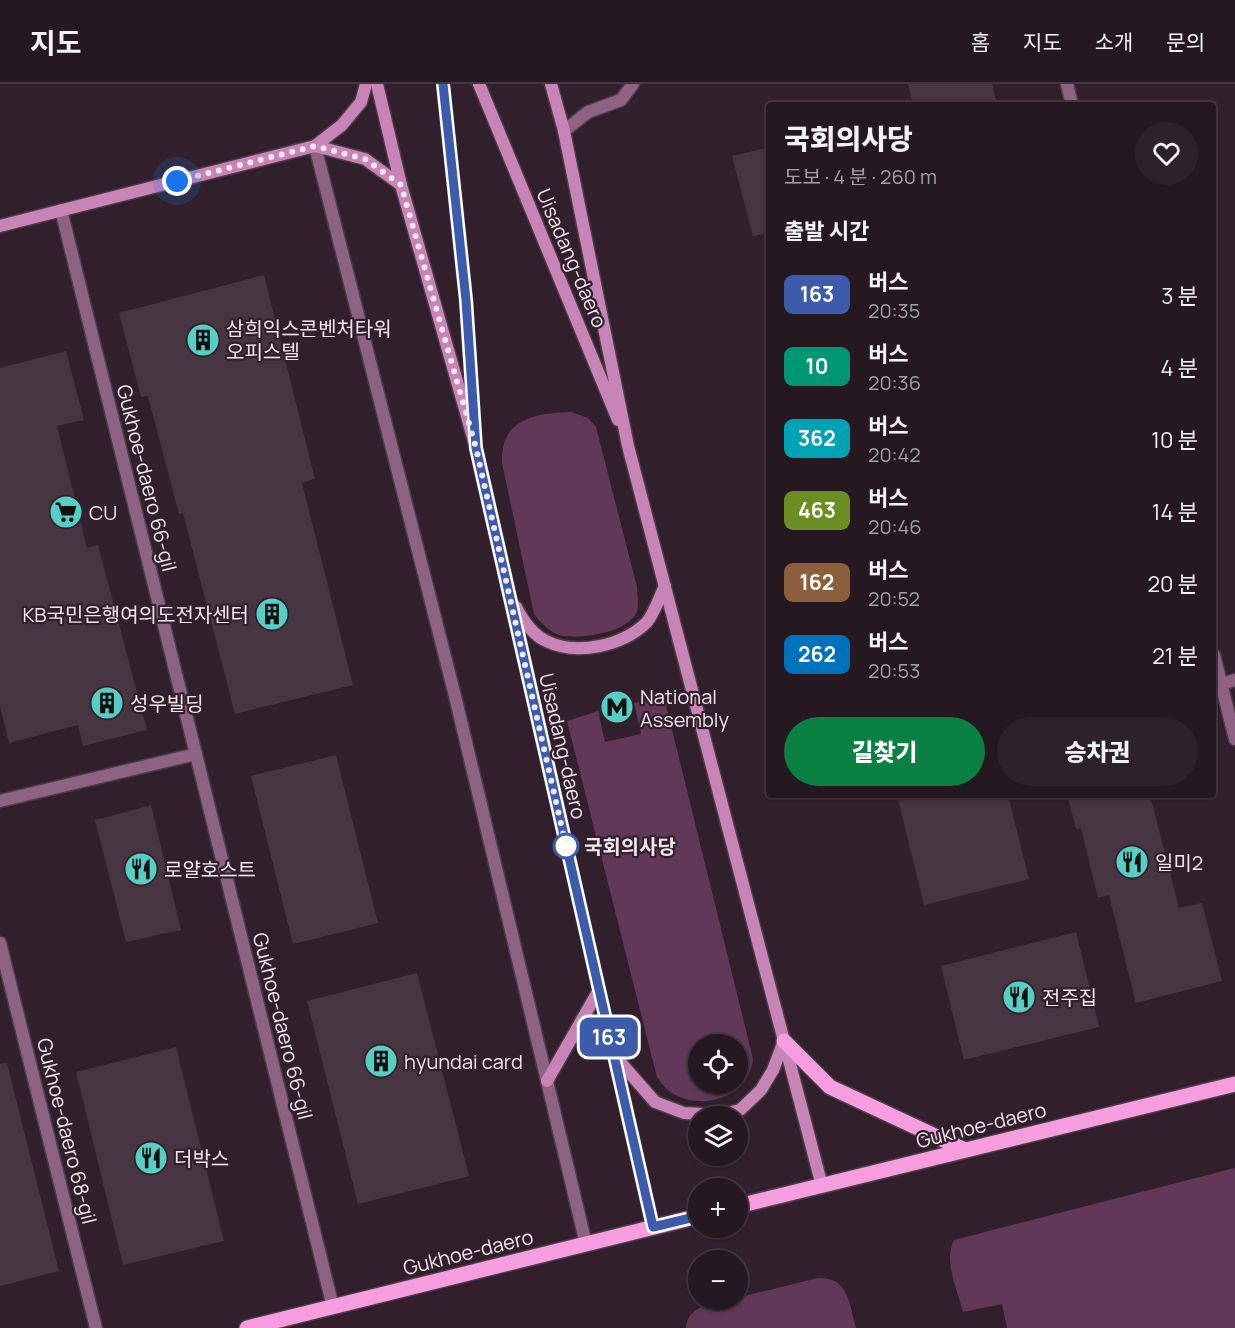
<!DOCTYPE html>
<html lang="ko">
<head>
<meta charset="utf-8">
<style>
  :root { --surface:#251821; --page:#2d212a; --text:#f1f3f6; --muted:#a3a0a5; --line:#42373f; --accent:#0b8043 }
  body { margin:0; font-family:Manrope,"Noto Sans KR",sans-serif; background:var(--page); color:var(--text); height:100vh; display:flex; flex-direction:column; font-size:22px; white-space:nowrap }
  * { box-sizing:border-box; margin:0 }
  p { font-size:20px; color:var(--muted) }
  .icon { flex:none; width:33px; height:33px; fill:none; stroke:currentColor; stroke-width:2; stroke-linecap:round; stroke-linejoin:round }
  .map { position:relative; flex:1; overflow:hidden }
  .side { position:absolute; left:766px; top:18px; width:450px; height:696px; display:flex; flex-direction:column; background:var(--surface); border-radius:6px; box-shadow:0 2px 4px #0004,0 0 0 2px var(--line) }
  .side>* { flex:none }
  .badge { padding:0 12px; border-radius:9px; font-size:21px; line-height:39px }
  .fabs { position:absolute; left:688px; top:950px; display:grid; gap:12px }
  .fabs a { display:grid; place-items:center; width:60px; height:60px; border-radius:50%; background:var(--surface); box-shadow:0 2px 4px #0004,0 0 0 2px var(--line); font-size:30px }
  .you { position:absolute; width:30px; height:30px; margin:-15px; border:4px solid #fff; border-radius:50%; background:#1a73e8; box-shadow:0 0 0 9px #1a73e833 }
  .map>.badge { position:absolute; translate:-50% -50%; box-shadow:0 0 0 3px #fff }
  h2 { padding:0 18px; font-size:22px; line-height:54px }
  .round { display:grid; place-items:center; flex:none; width:63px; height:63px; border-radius:32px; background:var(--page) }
  .overview { display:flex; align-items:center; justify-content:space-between; height:102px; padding:0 18px }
  h1 { font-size:28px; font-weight:800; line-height:45px }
  .action { display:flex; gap:12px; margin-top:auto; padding:12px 18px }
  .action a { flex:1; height:69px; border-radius:36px; background:var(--accent); color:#fff; font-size:24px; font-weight:800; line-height:69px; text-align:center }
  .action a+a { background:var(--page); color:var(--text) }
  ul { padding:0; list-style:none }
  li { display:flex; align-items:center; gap:18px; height:72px; padding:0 18px }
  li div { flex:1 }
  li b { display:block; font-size:22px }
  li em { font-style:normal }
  li .badge { min-width:66px; font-weight:700; text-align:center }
  header { display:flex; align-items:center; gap:36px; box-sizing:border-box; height:84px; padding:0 30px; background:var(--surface); border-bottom:2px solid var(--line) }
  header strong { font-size:28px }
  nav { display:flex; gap:33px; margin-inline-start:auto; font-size:21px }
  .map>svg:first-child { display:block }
  .green { fill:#623858; fill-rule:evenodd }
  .building { fill:#473542 }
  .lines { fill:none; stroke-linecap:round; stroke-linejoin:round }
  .street-casing { stroke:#4c3c47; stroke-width:15 }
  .secondary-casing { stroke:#4c3c47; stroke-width:15 }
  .primary-casing { stroke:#4c3c47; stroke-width:18 }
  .street { stroke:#8d6282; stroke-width:12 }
  .secondary { stroke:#c884b6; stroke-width:12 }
  .primary { stroke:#f59ddf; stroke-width:15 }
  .line-casing { stroke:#fff; stroke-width:14 }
  .line { stroke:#3d5bab; stroke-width:9 }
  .walk { stroke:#f1e5ed; stroke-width:6; stroke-dasharray:0 10.8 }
  .stop-dot { fill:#fff; stroke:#3d5bab; stroke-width:3 }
  .labels { text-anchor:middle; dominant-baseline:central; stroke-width:4.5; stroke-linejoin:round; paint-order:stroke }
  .street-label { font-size:20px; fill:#f1e5ed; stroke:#31202c }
  .poi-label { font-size:20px; fill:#f1e5ed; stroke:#31202c; text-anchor:start }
  .stop-label { font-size:20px; font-weight:bold; fill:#f1e5ed; stroke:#31202c; text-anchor:start }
</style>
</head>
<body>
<header>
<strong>지도</strong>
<nav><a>홈</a><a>지도</a><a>소개</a><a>문의</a></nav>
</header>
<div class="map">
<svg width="1235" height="1244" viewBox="0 0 1235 1244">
  <rect width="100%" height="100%" fill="#31202c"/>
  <!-- green -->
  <g class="green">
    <path d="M571 328 588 334 596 343 637 503C637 511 639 520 637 527 630 548 583 555 564 552 551 550 542 540 534 530L502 379C500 335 535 329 571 328Z"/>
    <path d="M664 613 753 975C749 1014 700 1029 669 1007 664 1003 660 997 657 993L567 637 598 627 605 658 641 650 634 619ZM699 960H738V999H699Z"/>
    <path d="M1235 1084V1244H1007L1002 1220 963 1228C958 1207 943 1177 954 1156Z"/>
    <path d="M818 1194C849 1193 849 1220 856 1244H686C687 1232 693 1227 703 1222Z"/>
  </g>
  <!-- building -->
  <g class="building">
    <polygon points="908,0 992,0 997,21 913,21"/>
    <polygon points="770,63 770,148 753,152 732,72"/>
    <polygon points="264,191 315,395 302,399 353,601 235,630 183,429 179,430 148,312 141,313 119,229"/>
    <polygon points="66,267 84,336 57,342 87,464 98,461 147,646 83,662 78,641 9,659 0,622 0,284"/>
    <polygon points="336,671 378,839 293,860 251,692"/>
    <polygon points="897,711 1008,711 1029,795 924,821"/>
    <polygon points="1067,711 1150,711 1179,824 1202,819 1222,897 1136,919 1109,811 1098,814 1081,744 1076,745"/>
    <polygon points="151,721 181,846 126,858 95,736"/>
    <polygon points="1076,848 1099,943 964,976 941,882"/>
    <polygon points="417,889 469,1092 358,1120 307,917"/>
    <polygon points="176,963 224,1157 123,1181 76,988"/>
    <polygon points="7,979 59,1187 0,1202 0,980"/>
  </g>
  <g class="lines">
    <!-- street casing -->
    <g class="street-casing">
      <g id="street">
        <polyline points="1067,0 1072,21"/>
        <polyline points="564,47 588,28 621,16 633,0"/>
        <polyline points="315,62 454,608 586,1160"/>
        <polyline points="61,126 333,1223"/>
        <polyline points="1214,571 1235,655"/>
        <polyline points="1221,600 1235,596"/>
        <polyline points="0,717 196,670"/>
        <polyline points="0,859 96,1244"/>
      </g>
    </g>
    <!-- secondary casing -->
    <g class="secondary-casing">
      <g id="secondary">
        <polyline points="377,0 401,101 476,364 653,1143"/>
        <polyline points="443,0 466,216 474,339"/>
        <polyline points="479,0 618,336"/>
        <polyline points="551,0 564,47 628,362 822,1102"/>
        <polyline points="315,62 365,75 401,101"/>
        <polyline points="0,142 315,62 342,41 361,18 366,0"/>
        <path d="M516 523C523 537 532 550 546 557 577 572 622 562 646 539 653 532 660 512 665 502"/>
        <polyline points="614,971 655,1018 684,1029 721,1031 740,1026 761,1006 773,986 784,957"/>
        <polyline points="547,997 599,906"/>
      </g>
    </g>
    <!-- primary casing -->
    <g class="primary-casing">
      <g id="primary">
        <polyline points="784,957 830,1003 965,1066"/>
        <polyline points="738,1122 1235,1000"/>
        <polyline points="247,1244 699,1132"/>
      </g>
    </g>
    <!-- street -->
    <use href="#street" class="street"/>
    <!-- secondary -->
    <use href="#secondary" class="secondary"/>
    <!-- primary -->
    <use href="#primary" class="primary"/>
  </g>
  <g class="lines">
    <!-- line casing -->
    <g class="line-casing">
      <polyline id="line" points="443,0 466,216 476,364 653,1143 699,1132"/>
    </g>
    <!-- line -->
    <use href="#line" class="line"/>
    <!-- walk -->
    <polyline class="walk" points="177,97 315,62 365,75 401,101 476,364 566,762"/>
  </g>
  <!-- icons -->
  <defs>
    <g id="building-disc" transform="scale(1.725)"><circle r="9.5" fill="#56cec3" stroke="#31202c"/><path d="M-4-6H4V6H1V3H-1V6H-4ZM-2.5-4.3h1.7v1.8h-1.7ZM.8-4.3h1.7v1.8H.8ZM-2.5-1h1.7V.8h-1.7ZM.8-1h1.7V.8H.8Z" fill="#111"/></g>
    <g id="supermarket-disc" transform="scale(1.725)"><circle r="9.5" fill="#56cec3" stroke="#31202c"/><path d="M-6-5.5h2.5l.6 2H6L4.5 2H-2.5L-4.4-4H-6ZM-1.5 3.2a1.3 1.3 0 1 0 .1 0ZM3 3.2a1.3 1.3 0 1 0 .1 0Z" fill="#111"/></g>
    <g id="metro-disc" transform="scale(1.725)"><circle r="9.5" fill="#56cec3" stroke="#31202c"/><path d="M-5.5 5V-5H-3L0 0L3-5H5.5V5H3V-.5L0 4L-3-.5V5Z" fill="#111"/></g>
    <g id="restaurant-disc" transform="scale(1.725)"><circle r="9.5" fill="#56cec3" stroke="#31202c"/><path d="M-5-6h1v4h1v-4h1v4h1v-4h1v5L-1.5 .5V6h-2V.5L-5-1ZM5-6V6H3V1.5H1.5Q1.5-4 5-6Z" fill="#111"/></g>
  </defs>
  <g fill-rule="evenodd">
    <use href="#building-disc" x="203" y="256"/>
    <use href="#supermarket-disc" x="66" y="428"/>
    <use href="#building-disc" x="272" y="530"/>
    <use href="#building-disc" x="107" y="619"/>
    <use href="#metro-disc" x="617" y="623"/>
    <use href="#restaurant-disc" x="1132" y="778"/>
    <use href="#restaurant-disc" x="141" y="785"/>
    <use href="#restaurant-disc" x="1019" y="913"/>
    <use href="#building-disc" x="381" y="977"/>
    <use href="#restaurant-disc" x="151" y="1074"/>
  </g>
  <!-- markers -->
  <circle class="stop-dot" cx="566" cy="762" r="12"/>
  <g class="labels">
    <!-- street labels -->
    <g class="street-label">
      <text transform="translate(572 174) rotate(67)">Uisadang-daero</text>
      <text transform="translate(147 394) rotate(76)">Gukhoe-daero 66-gil</text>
      <text transform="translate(563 662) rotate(77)">Uisadang-daero</text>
      <text transform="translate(283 942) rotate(76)">Gukhoe-daero 66-gil</text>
      <text transform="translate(981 1041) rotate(-14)">Gukhoe-daero</text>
      <text transform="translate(67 1047) rotate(76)">Gukhoe-daero 68-gil</text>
      <text transform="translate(468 1168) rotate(-14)">Gukhoe-daero</text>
    </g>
    <!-- poi labels -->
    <g class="poi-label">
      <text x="226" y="244">삼희익스콘벤처타워<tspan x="226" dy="23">오피스텔</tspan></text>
      <text x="89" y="428">CU</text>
      <text x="249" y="530" text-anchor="end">KB국민은행여의도전자센터</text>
      <text x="640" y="612">National<tspan x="640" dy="23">Assembly</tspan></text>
      <text x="130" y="619">성우빌딩</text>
      <text x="1155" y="778">일미2</text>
      <text x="164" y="785">로얄호스트</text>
      <text x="1042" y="913">전주집</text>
      <text x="404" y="977">hyundai card</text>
      <text x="174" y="1074">더박스</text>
    </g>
    <!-- stop labels -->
    <g class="stop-label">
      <text x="584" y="762">국회의사당</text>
    </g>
  </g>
</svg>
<div class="fabs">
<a><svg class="icon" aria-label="locate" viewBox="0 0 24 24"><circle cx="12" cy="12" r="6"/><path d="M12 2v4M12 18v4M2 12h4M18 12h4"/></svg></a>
<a><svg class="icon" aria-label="layers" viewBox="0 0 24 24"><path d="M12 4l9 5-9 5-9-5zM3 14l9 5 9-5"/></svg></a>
<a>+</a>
<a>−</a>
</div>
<div class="you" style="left:177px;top:97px"></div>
<b class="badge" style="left:609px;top:953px;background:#3d5bab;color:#fff">163</b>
<section class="side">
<div class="overview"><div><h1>국회의사당</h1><p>도보 · 4 분 · 260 m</p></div><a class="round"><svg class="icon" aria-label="heart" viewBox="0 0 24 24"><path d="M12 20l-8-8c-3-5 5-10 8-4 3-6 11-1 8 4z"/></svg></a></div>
<h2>출발 시간</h2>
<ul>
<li><span class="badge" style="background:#3d5bab;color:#fff">163</span><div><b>버스</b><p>20:35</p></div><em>3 분</em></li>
<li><span class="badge" style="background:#009775;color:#fff">10</span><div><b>버스</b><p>20:36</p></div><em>4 분</em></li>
<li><span class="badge" style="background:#00a3b4;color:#fff">362</span><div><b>버스</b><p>20:42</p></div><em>10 분</em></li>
<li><span class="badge" style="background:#6b8e23;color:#fff">463</span><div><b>버스</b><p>20:46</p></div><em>14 분</em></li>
<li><span class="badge" style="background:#8b5e3c;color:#fff">162</span><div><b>버스</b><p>20:52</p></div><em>20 분</em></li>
<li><span class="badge" style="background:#0072bc;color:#fff">262</span><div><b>버스</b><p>20:53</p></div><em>21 분</em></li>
</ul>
<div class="action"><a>길찾기</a><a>승차권</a></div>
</section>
</div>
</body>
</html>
